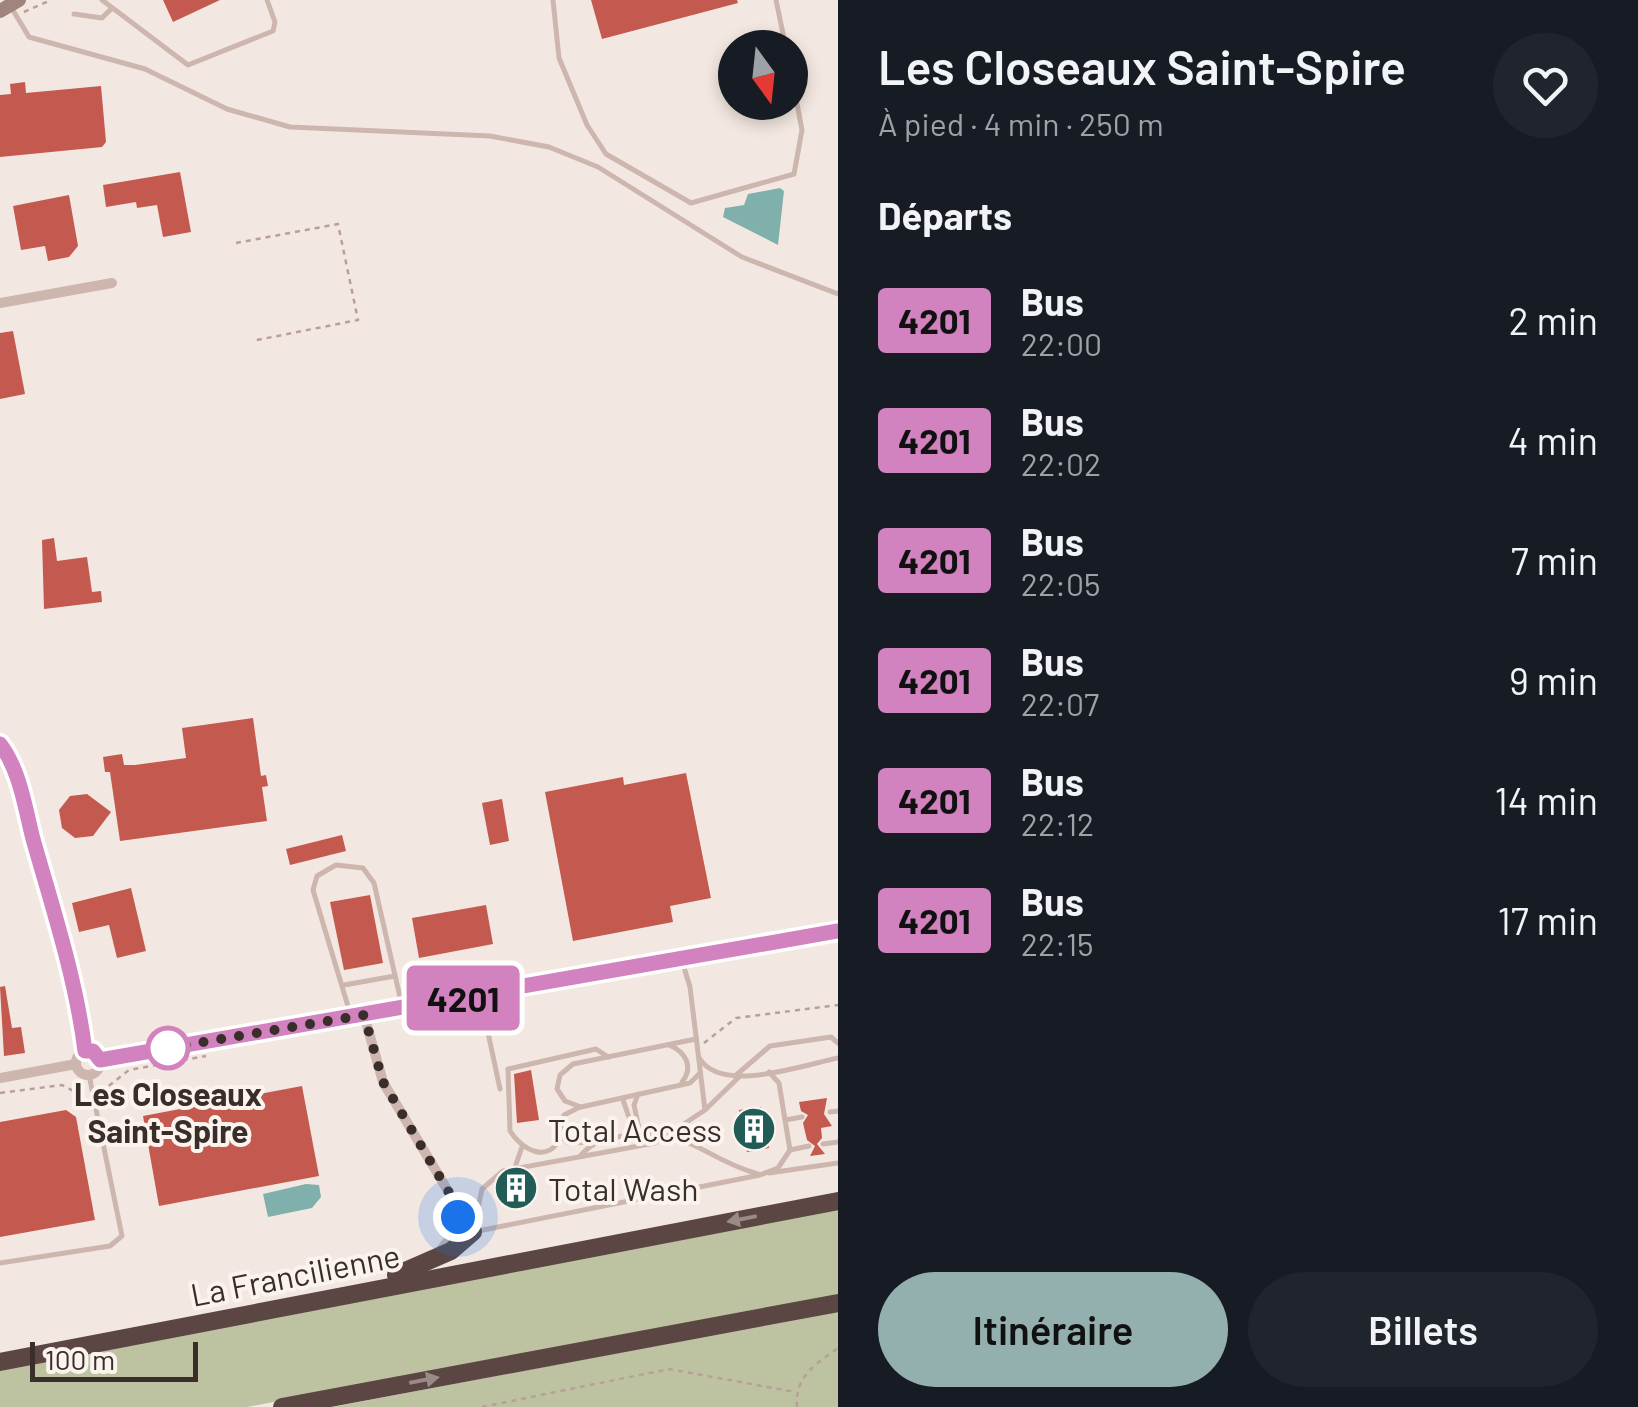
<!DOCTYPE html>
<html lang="fr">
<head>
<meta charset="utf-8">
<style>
  :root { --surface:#171b24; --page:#20242c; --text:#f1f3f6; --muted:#9ea1a6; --accent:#93afae }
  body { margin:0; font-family:Barlow,sans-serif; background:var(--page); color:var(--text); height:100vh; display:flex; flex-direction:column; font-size:38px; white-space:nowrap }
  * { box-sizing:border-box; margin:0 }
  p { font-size:32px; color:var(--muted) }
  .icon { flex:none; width:55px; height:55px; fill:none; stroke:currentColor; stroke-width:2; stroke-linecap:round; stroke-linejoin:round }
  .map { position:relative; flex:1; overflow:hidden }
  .drawer { display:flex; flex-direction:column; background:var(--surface); width:800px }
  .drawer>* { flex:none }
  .badge { padding:0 20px; border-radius:8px; font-size:35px; line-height:65px }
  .needle { width:65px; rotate:165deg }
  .controls { position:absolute; left:718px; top:30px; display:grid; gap:20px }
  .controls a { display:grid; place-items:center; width:90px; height:90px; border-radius:50%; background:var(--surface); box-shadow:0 5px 15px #0003; font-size:50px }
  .scale { position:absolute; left:30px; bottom:25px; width:168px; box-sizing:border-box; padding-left:10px; border:5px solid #3a2e2b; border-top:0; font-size:28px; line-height:35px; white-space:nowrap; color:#3a2e2b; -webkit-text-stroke:8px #fbf3ee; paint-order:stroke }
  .you { position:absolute; width:50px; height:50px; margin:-25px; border:8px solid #fff; border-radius:50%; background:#1a73e8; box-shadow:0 0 0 15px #1a73e833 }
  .map>.badge { position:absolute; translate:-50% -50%; box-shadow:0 0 0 5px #fff }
  h2 { padding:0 40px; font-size:38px; line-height:90px }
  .round { display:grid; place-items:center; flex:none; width:105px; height:105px; border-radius:52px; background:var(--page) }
  .summary { display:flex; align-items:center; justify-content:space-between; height:170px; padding:0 40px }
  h1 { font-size:48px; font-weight:600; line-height:75px }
  .cta { display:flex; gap:20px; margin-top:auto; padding:20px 40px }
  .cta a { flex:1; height:115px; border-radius:60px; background:var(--accent); color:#111; font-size:40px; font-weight:600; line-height:115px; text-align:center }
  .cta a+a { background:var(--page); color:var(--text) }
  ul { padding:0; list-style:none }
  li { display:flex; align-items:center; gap:30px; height:120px; padding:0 40px }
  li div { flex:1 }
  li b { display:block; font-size:38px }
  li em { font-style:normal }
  li .badge { min-width:110px; font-weight:700; text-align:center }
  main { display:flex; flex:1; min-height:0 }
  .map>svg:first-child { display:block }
  .green { fill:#bdc3a1 }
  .water { fill:#80b0ab }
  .building { fill:#c4594f }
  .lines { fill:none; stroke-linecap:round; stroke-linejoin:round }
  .path { stroke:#b8a097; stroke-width:2.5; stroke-dasharray:5 5; stroke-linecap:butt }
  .lane { stroke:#ccb6ad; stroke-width:5 }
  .street { stroke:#ccb6ad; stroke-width:10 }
  .secondary { stroke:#a0857e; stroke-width:14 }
  .highway { stroke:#5b4643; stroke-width:18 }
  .oneway { fill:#9b8b87 }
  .line-casing { stroke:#fff; stroke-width:22 }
  .line { stroke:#d282be; stroke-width:15 }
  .walk { stroke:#3a2e2b; stroke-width:10; stroke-dasharray:0 18 }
  .stop-dot { fill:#fff; stroke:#d282be; stroke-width:5 }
  .labels { text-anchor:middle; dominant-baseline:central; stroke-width:8; stroke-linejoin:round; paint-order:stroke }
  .stop-label { font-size:32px; font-weight:bold; fill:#3a2e2b; stroke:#fbf3ee }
  .poi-label { font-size:32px; fill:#3a2e2b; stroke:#fbf3ee; text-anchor:end }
  .street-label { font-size:32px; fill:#3a2e2b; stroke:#fbf3ee }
</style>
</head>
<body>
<main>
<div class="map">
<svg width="838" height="1407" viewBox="0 0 838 1407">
  <rect width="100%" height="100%" fill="#f3e8e1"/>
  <!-- green -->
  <g class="green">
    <polygon points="838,1208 838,1296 247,1407 0,1407 0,1370"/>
    <polygon points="838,1311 838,1407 333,1407"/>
  </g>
  <!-- water -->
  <g class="water">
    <polygon points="780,188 784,191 778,245 723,217 725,208 744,205 748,194"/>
    <polygon points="306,1184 319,1185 321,1197 312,1208 268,1217 263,1194"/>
  </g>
  <!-- building -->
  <g class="building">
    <polygon points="163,0 220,0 173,22"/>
    <polygon points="591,0 737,0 738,3 602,39"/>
    <polygon points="25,82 26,93 101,86 106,142 102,147 0,157 0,95 11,94 10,84"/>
    <polygon points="180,172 191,232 163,237 157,205 137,208 136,202 106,207 103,185"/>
    <polygon points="69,195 78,246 69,257 48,261 45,246 21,250 13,206"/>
    <polygon points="13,331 25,394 0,399 0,333"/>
    <polygon points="54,538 57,561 87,557 92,592 101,591 102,602 44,609 42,540"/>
    <polygon points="253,718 261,776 266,775 268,786 262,787 267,821 120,841 110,772 105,772 103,757 122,754 124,765 135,765 186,758 182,728"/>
    <polygon points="686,773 711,898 670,906 673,922 573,941 545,792 623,777 624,785"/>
    <polygon points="87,794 111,812 93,836 75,838 62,828 59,810 70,796"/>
    <polygon points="502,799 509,841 490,845 482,803"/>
    <polygon points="342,835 346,851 290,865 286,849"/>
    <polygon points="131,888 146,951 117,958 109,925 79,932 72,903"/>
    <polygon points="370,895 383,963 344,970 330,902"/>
    <polygon points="486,905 493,944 419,958 412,918"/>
    <polygon points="5,986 12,1028 21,1027 25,1053 4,1056 0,987"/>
    <polygon points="531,1070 539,1120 517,1123 514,1074"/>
    <polygon points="302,1086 319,1176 159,1206 143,1116"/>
    <polygon points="827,1098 824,1114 832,1126 821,1128 822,1138 817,1144 825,1154 810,1156 815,1146 807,1140 803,1123 808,1115 801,1111 799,1102"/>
    <polygon points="761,1107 769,1148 747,1152 739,1110"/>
    <polygon points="66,1110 76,1117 95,1220 0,1237 0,1122"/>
  </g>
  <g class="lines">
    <!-- path -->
    <g class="path">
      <polyline points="24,12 51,0"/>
      <polyline points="236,243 338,224 358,320 252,341"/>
      <polyline points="704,1043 736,1018 838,1005"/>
      <polyline points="101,1092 129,1070 206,1056"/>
      <polyline points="0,1093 62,1085 83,1096"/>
      <polyline points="482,1407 669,1369 795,1392"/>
      <path d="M797 1407C794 1377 816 1364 838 1348"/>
    </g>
    <!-- lane -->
    <g class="lane">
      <polyline points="102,0 188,65 273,31 275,22 267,0"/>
      <polyline points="553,0 559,58 587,125 606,154 691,203 794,174 802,130 790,67"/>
      <polyline points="776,0 786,48"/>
      <polyline points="11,7 29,37 145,69 227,109 290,127 490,136 549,147 598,167 742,257 838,294"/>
      <polyline points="74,14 102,18 112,8"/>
      <polyline points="682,961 690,987 705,1110"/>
      <polyline points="344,985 395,976"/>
      <polyline points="480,995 500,1089"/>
      <polyline points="350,1013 313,890 317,876 336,865 363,868 374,883 402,1006"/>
      <polyline points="696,1039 573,1064 560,1075 557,1089 565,1101 581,1107 690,1083 700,1073"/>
      <path d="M669 1045C686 1052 694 1067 682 1082"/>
      <path d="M700 1059C722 1094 803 1065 838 1058"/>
      <polyline points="769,1072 779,1083 785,1120"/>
      <polyline points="735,1076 770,1046 831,1037 838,1043"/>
      <polyline points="739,1077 705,1110 655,1143 503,1171 482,1189 473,1232 760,1175 778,1168 790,1150 785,1120 802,1117"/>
      <polyline points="638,1094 634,1105 640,1133"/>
      <polyline points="623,1100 631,1123 627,1135"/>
      <polyline points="580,1107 564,1115 561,1136 568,1143 591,1142"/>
      <polyline points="830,1112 838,1111"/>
      <path d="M561 1136C549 1165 522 1150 510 1131L508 1069 596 1049 608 1057"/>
      <polyline points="823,1144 838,1142"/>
      <polyline points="790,1150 809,1146"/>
      <path d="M581 1155C594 1141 604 1139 623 1136 690 1126 701 1158 758 1174"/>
      <polyline points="515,1167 522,1147"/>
      <polyline points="769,1173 838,1163"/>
      <polyline points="0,1263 110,1246 122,1236 89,1075"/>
    </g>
    <!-- street -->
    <g class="street">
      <polyline points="0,303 112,283"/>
      <path d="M0 744C20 769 25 809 33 839 53 909 76 979 85 1051"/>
      <polyline points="364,1015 383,1082 454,1201 454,1233 440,1251"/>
      <circle cx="88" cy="1063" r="12"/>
      <polyline points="101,1060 838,931"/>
      <polyline points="0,1078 76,1064"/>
    </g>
    <!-- secondary -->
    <polyline class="secondary" points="0,11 19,0"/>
    <!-- highway -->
    <g class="highway">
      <polyline points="396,1275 451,1251 473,1232"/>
      <polyline points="0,1362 838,1201"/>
      <polyline points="282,1407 838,1303"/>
    </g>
  </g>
  <!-- one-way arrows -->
  <defs><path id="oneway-solid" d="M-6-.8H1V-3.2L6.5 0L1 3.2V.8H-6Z" transform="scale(2.5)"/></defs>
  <g class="oneway">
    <use href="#oneway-solid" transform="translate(742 1219) rotate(169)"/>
    <use href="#oneway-solid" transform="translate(424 1380) rotate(-11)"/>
  </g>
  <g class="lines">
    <!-- line casing -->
    <g class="line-casing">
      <path id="line" d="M0 744C20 770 25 808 33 839 53 909 76 979 85 1051H93L100 1060 838 931"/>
    </g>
    <!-- line -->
    <use href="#line" class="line"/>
    <!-- walk -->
    <polyline class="walk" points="168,1048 364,1015 383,1082 454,1201 458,1217"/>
  </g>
  <!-- icons -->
  <defs>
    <g id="building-disc" transform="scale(2.25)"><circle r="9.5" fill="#215c57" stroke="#fbf3ee"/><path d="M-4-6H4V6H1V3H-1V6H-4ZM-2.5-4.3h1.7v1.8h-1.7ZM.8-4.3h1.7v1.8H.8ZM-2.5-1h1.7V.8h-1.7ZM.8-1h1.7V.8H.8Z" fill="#fff"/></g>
  </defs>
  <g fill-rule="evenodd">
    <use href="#building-disc" x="754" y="1129"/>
    <use href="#building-disc" x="516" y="1188"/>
  </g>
  <!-- markers -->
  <circle class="stop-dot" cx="168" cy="1048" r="20"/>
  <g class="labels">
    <!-- stop labels -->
    <g class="stop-label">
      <text x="168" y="1093">Les Closeaux<tspan x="168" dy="37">Saint-Spire</tspan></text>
    </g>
    <!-- poi labels -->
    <g class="poi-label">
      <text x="722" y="1129">Total Access</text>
      <text x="548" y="1188" text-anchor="start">Total Wash</text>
    </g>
    <!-- street labels -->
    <g class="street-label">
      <text transform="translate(295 1274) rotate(-11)">La Francilienne</text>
    </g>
  </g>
</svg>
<div class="controls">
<a><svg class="needle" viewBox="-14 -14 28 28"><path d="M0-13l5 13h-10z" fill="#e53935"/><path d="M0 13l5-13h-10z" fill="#9ea1a6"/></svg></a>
</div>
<div class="scale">100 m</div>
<div class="you" style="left:458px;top:1217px"></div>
<b class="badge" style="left:463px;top:998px;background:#d282be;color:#111">4201</b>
</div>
<section class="drawer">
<div class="summary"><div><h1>Les Closeaux Saint-Spire</h1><p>À pied · 4 min · 250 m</p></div><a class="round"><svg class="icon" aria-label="heart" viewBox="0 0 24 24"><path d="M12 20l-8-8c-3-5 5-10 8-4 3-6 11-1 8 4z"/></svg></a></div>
<h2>Départs</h2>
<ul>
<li><span class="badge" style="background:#d282be;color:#111">4201</span><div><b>Bus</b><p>22:00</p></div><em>2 min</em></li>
<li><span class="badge" style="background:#d282be;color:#111">4201</span><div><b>Bus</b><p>22:02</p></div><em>4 min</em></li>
<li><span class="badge" style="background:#d282be;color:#111">4201</span><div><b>Bus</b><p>22:05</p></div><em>7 min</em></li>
<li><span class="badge" style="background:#d282be;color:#111">4201</span><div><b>Bus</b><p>22:07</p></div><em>9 min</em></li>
<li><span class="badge" style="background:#d282be;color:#111">4201</span><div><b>Bus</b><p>22:12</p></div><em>14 min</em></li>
<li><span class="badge" style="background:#d282be;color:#111">4201</span><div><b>Bus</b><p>22:15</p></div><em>17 min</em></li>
</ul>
<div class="cta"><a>Itinéraire</a><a>Billets</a></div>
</section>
</main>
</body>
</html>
